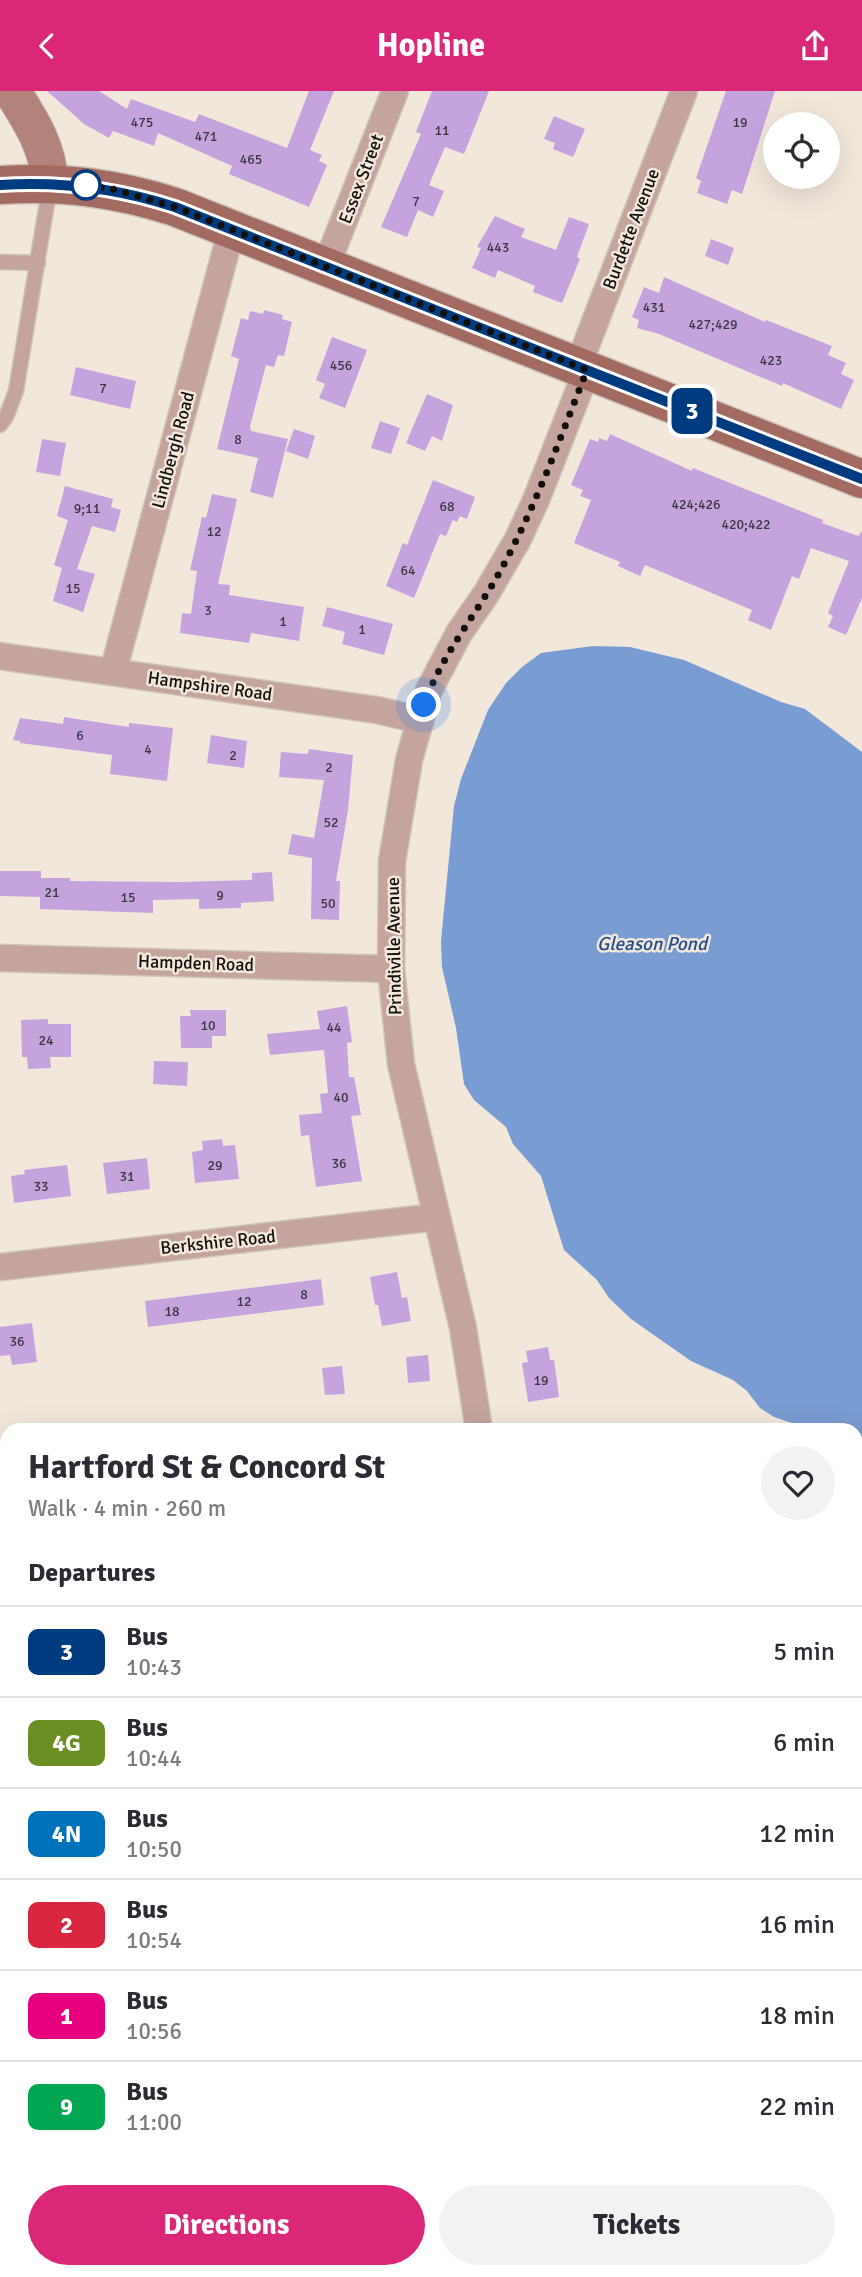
<!DOCTYPE html>
<html lang="en">
<head>
<meta charset="utf-8">
<style>
  :root { --surface:#fff; --page:#f2f2f3; --text:#2b2b33; --muted:#7c7c81; --line:#e1e1e2; --accent:#db2777 }
  body { margin:0; font-family:Signika,sans-serif; background:var(--page); color:var(--text); height:100vh; display:flex; flex-direction:column; font-size:26px; white-space:nowrap }
  * { box-sizing:border-box; margin:0 }
  p { font-size:23px; color:var(--muted) }
  .icon { flex:none; width:38px; height:38px; fill:none; stroke:currentColor; stroke-width:2; stroke-linecap:round; stroke-linejoin:round }
  .map { position:relative; flex:1; overflow:hidden }
  .panel { position:absolute; left:0px; top:1332px; width:863px; height:856px; display:flex; flex-direction:column; background:var(--surface); border-radius:21px 21px 0 0; box-shadow:0 7px 28px #0002 }
  .panel>* { flex:none }
  .badge { padding:0 14px; border-radius:10px; font-size:24px; line-height:46px }
  .buttons { position:absolute; left:763px; top:21px; display:grid; gap:14px }
  .buttons a { display:grid; place-items:center; width:77px; height:77px; border-radius:50%; background:var(--surface); box-shadow:0 7px 28px #0002; font-size:35px }
  .you { position:absolute; width:35px; height:35px; margin:-18px; border:5px solid #fff; border-radius:50%; background:#1a73e8; box-shadow:0 0 0 10px #1a73e833 }
  .map>.badge { position:absolute; translate:-50% -50%; box-shadow:0 0 0 4px #fff }
  h2 { padding:0 28px; font-size:26px; line-height:63px }
  .round { display:grid; place-items:center; flex:none; width:74px; height:74px; border-radius:37px; background:var(--page) }
  .head { display:flex; align-items:center; justify-content:space-between; height:119px; padding:0 28px }
  h1 { font-size:33px; font-weight:700; line-height:52px }
  .button { display:flex; gap:14px; margin-top:auto; padding:14px 28px }
  .button a { flex:1; height:80px; border-radius:42px; background:var(--accent); color:#fff; font-size:28px; font-weight:700; line-height:80px; text-align:center }
  .button a+a { background:var(--page); color:var(--text) }
  ul { padding:0; list-style:none }
  li { display:flex; align-items:center; gap:21px; height:91px; padding:0 28px; border-top:2px solid var(--line) }
  li div { flex:1 }
  li b { display:block; font-size:26px }
  li em { font-style:normal }
  li .badge { min-width:77px; font-weight:700; text-align:center }
  header { display:flex; justify-content:space-between; align-items:center; height:91px; padding:0 28px; background:var(--accent); color:#fff; font-size:32px; font-weight:700 }
  .map>svg:first-child { display:block }
  .green { fill:#ddb78d }
  .water { fill:#799cd2 }
  .building { fill:#c5a4de }
  .lines { fill:none; stroke-linecap:round; stroke-linejoin:round }
  .service-casing { stroke:#cec5ba; stroke-width:17 }
  .minor-casing { stroke:#cec5ba; stroke-width:29 }
  .tertiary-casing { stroke:#cec5ba; stroke-width:36 }
  .secondary-casing { stroke:#cec5ba; stroke-width:39 }
  .primary-casing { stroke:#cec5ba; stroke-width:41 }
  .service { stroke:#c5a49f; stroke-width:14 }
  .minor { stroke:#c5a49f; stroke-width:26 }
  .tertiary { stroke:#c5a49f; stroke-width:33 }
  .secondary { stroke:#b2827b; stroke-width:37 }
  .primary { stroke:#a36a61; stroke-width:38 }
  .line-casing { stroke:#fff; stroke-width:16 }
  .line { stroke:#003b80; stroke-width:10 }
  .walk { stroke:#13100c; stroke-width:7; stroke-dasharray:0 12.6 }
  .stop-dot { fill:#fff; stroke:#003b80; stroke-width:3.5 }
  .labels { text-anchor:middle; dominant-baseline:central; stroke-width:5; stroke-linejoin:round; paint-order:stroke }
  .number-label { font-size:14px; fill:#403540 }
  .street-label { font-size:18px; fill:#13100c; stroke:#f2e7db }
  .water-label { font-size:19px; font-style:italic; fill:#214d8e; stroke:#f2e7db }
</style>
</head>
<body>
<header><svg class="icon" aria-label="back" viewBox="0 0 24 24"><path d="M15 5l-7 7 7 7"/></svg>Hopline<svg class="icon" aria-label="share" viewBox="0 0 24 24"><path d="M12 15V3M7 8l5-5 5 5M5 13v7h14v-7"/></svg></header>
<div class="map">
<svg width="862" height="2186" viewBox="0 0 862 2186">
  <rect width="100%" height="100%" fill="#f2e7db"/>
  <!-- green -->
  <polygon class="green" points="862,1773 862,2186 510,2186 511,2180 856,2180 856,1774"/>
  <!-- water -->
  <polygon class="water" points="593,555 630,556 684,569 781,611 805,618 862,661 862,1356 856,1353 856,1339 813,1339 774,1326 760,1317 747,1300 733,1289 691,1270 631,1228 609,1207 597,1189 564,1159 541,1085 513,1053 506,1036 474,1009 464,993 456,937 442,876 441,850 454,715 461,688 488,619 506,592 522,576 541,562"/>
  <!-- building -->
  <g class="building">
    <polygon points="47,0 99,0 127,18 131,8 195,31 199,23 287,57 309,0 334,0 310,59 322,64 319,70 327,74 309,116 229,83 232,75 158,42 154,55 113,40 109,47 84,33"/>
    <polygon points="432,0 489,0 464,63 445,56 429,94 444,100 433,126 418,119 407,146 381,136 421,43 416,41"/>
    <polygon points="726,0 775,0 742,103 732,99 727,113 697,102 701,90 696,87"/>
    <polygon points="554,25 585,38 573,66 553,58 555,52 544,48"/>
    <polygon points="495,125 525,138 521,146 556,159 569,126 589,133 577,166 580,168 562,212 533,201 535,195 498,179 495,187 472,177 481,157 477,156"/>
    <polygon points="711,148 734,157 728,174 705,165"/>
    <polygon points="664,186 765,231 766,229 832,255 828,264 846,272 841,283 854,289 841,318 783,292 782,295 659,243 637,237 639,229 632,226 644,196 659,202"/>
    <polygon points="264,219 283,224 282,228 292,231 284,265 278,264 274,276 266,274 250,335 251,340 288,348 273,407 250,401 258,367 217,358 239,268 231,265 241,227 248,229 250,220 263,223"/>
    <polygon points="332,246 367,259 345,317 319,307 325,293 316,289"/>
    <polygon points="76,276 136,290 130,318 70,304"/>
    <polygon points="427,303 453,314 442,350 432,345 425,360 406,352"/>
    <polygon points="380,330 400,337 391,363 371,357"/>
    <polygon points="294,338 315,345 308,368 286,360"/>
    <polygon points="610,343 692,380 693,377 823,429 822,432 858,445 862,440 862,507 846,544 828,536 833,525 828,522 849,470 811,457 799,488 792,485 771,539 748,529 752,519 645,474 640,485 618,475 620,471 574,452 591,409 580,405 583,399 571,394 590,348 598,351 599,347 607,350"/>
    <polygon points="42,348 66,352 60,385 36,381"/>
    <polygon points="433,389 475,406 467,428 460,425 457,431 453,429 446,445 440,443 414,507 386,495 403,452 407,454"/>
    <polygon points="65,395 113,408 111,416 121,419 115,441 92,435 77,478 95,483 83,521 53,510 62,477 54,474 68,429 57,425"/>
    <polygon points="212,403 237,408 218,493 230,494 229,504 304,516 299,550 251,542 249,552 180,542 182,522 191,523 197,480 190,479 202,426 206,427"/>
    <polygon points="327,516 393,533 384,564 342,553 345,541 322,535"/>
    <polygon points="64,626 129,636 129,632 173,637 167,690 110,683 112,664 20,652 20,650 13,649 20,627 63,633"/>
    <polygon points="211,644 247,650 244,677 207,672"/>
    <polygon points="309,658 353,664 348,719 336,790 340,790 339,829 311,828 312,767 288,763 292,743 314,747 324,689 279,686 281,661 308,663"/>
    <polygon points="0,780 41,780 41,787 70,787 70,790 181,791 252,789 252,782 272,781 274,810 241,812 241,817 199,818 199,808 153,809 153,822 40,818 40,806 0,805"/>
    <polygon points="347,915 352,951 347,952 349,986 354,986 361,1024 351,1025 362,1090 316,1096 309,1044 301,1045 299,1024 322,1022 320,1003 328,1002 324,959 270,964 267,943 320,938 317,920"/>
    <polygon points="190,919 226,919 226,945 212,945 212,957 181,957 180,925 191,925"/>
    <polygon points="48,928 48,933 71,933 71,966 50,966 51,977 28,978 27,966 22,966 21,929"/>
    <polygon points="154,970 188,971 187,995 153,993"/>
    <polygon points="222,1048 223,1055 235,1054 239,1088 195,1092 192,1061 203,1059 202,1050"/>
    <polygon points="147,1067 150,1098 107,1103 103,1072"/>
    <polygon points="67,1074 71,1105 14,1112 11,1085 25,1083 24,1079"/>
    <polygon points="397,1181 402,1207 407,1206 411,1230 382,1235 378,1214 375,1214 370,1186"/>
    <polygon points="321,1188 324,1214 148,1236 145,1210"/>
    <polygon points="32,1232 37,1271 12,1274 10,1264 0,1265 0,1236"/>
    <polygon points="548,1256 550,1269 554,1269 559,1306 528,1311 522,1272 528,1271 526,1260"/>
    <polygon points="428,1264 430,1290 408,1292 406,1266"/>
    <polygon points="342,1275 345,1303 325,1304 322,1277"/>
  </g>
  <g class="lines">
    <!-- service casing -->
    <g class="service-casing">
      <g id="service">
        <polyline points="0,171 38,172"/>
        <polyline points="0,334 6,326 16,300 50,94"/>
      </g>
    </g>
    <!-- minor casing -->
    <g class="minor-casing">
      <g id="minor">
        <polyline points="326,175 395,0"/>
        <polyline points="578,275 684,0"/>
        <polyline points="0,565 377,619 419,629"/>
        <polyline points="113,581 232,137"/>
        <polyline points="0,867 391,878"/>
        <polyline points="0,1176 436,1126"/>
        <polyline points="479,1339 463,1237 401,973 391,878 392,770 409,669 429,599 459,542 486,503 518,448 536,409 587,279"/>
        <polyline points="0,1510 7,1507"/>
        <polyline points="0,2032 7,2033"/>
        <polyline points="354,2186 355,2180"/>
      </g>
    </g>
    <!-- tertiary casing -->
    <g class="tertiary-casing">
      <g id="tertiary">
        <polyline points="856,1609 862,1609"/>
        <polyline points="0,1781 7,1778"/>
      </g>
    </g>
    <!-- secondary casing -->
    <g class="secondary-casing">
      <path id="secondary" d="M12 0C31 30 48 56 50 92"/>
    </g>
    <!-- primary casing -->
    <g class="primary-casing">
      <path id="primary" d="M0 94C62 90 116 97 175 116L862 388"/>
    </g>
    <!-- service -->
    <use href="#service" class="service"/>
    <!-- minor -->
    <use href="#minor" class="minor"/>
    <!-- tertiary -->
    <use href="#tertiary" class="tertiary"/>
    <!-- secondary -->
    <use href="#secondary" class="secondary"/>
    <!-- primary -->
    <use href="#primary" class="primary"/>
  </g>
  <g class="lines">
    <!-- line casing -->
    <g class="line-casing">
      <path id="line" d="M0 94C61 90 117 97 175 116L862 388"/>
    </g>
    <!-- line -->
    <use href="#line" class="line"/>
    <!-- walk -->
    <path class="walk" d="M86 94H81L113 98 175 116 587 279C561 345 537 412 503 475 478 522 442 562 424 614"/>
  </g>
  <!-- markers -->
  <circle class="stop-dot" cx="86" cy="94" r="14"/>
  <g class="labels">
    <!-- number labels -->
    <g class="number-label">
      <text x="142" y="31">475</text>
      <text x="740" y="31">19</text>
      <text x="442" y="39">11</text>
      <text x="206" y="45">471</text>
      <text x="251" y="68">465</text>
      <text x="416" y="110">7</text>
      <text x="498" y="156">443</text>
      <text x="654" y="216">431</text>
      <text x="713" y="233">427;429</text>
      <text x="771" y="269">423</text>
      <text x="341" y="274">456</text>
      <text x="103" y="297">7</text>
      <text x="238" y="348">8</text>
      <text x="696" y="413">424;426</text>
      <text x="447" y="415">68</text>
      <text x="87" y="417">9;11</text>
      <text x="746" y="433">420;422</text>
      <text x="214" y="440">12</text>
      <text x="408" y="479">64</text>
      <text x="73" y="497">15</text>
      <text x="208" y="519">3</text>
      <text x="283" y="530">1</text>
      <text x="362" y="538">1</text>
      <text x="80" y="644">6</text>
      <text x="148" y="658">4</text>
      <text x="233" y="664">2</text>
      <text x="329" y="676">2</text>
      <text x="331" y="731">52</text>
      <text x="52" y="801">21</text>
      <text x="220" y="804">9</text>
      <text x="128" y="806">15</text>
      <text x="328" y="812">50</text>
      <text x="208" y="934">10</text>
      <text x="334" y="936">44</text>
      <text x="46" y="949">24</text>
      <text x="341" y="1006">40</text>
      <text x="339" y="1072">36</text>
      <text x="215" y="1074">29</text>
      <text x="127" y="1085">31</text>
      <text x="41" y="1095">33</text>
      <text x="304" y="1203">8</text>
      <text x="244" y="1210">12</text>
      <text x="172" y="1220">18</text>
      <text x="17" y="1250">36</text>
      <text x="541" y="1289">19</text>
    </g>
    <!-- street labels -->
    <g class="street-label">
      <text transform="translate(361 88) rotate(-69)">Essex Street</text>
      <text transform="translate(631 138) rotate(-69)">Burdette Avenue</text>
      <text transform="translate(173 359) rotate(-75)">Lindbergh Road</text>
      <text transform="translate(210 595) rotate(8)">Hampshire Road</text>
      <text transform="translate(394 855) rotate(-91)">Prindiville Avenue</text>
      <text transform="translate(196 872) rotate(2)">Hampden Road</text>
      <text transform="translate(218 1151) rotate(-6)">Berkshire Road</text>
    </g>
    <!-- water labels -->
    <g class="water-label">
      <text x="652" y="853">Gleason Pond</text>
    </g>
  </g>
</svg>
<div class="buttons">
<a><svg class="icon" aria-label="locate" viewBox="0 0 24 24"><circle cx="12" cy="12" r="6"/><path d="M12 2v4M12 18v4M2 12h4M18 12h4"/></svg></a>
</div>
<div class="you" style="left:424px;top:614px"></div>
<b class="badge" style="left:692px;top:320px;background:#003b80;color:#fff">3</b>
<section class="panel">
<div class="head"><div><h1>Hartford St &amp; Concord St</h1><p>Walk · 4 min · 260 m</p></div><a class="round"><svg class="icon" aria-label="heart" viewBox="0 0 24 24"><path d="M12 20l-8-8c-3-5 5-10 8-4 3-6 11-1 8 4z"/></svg></a></div>
<h2>Departures</h2>
<ul>
<li><span class="badge" style="background:#003b80;color:#fff">3</span><div><b>Bus</b><p>10:43</p></div><em>5 min</em></li>
<li><span class="badge" style="background:#6b8e23;color:#fff">4G</span><div><b>Bus</b><p>10:44</p></div><em>6 min</em></li>
<li><span class="badge" style="background:#0072bc;color:#fff">4N</span><div><b>Bus</b><p>10:50</p></div><em>12 min</em></li>
<li><span class="badge" style="background:#d7263d;color:#fff">2</span><div><b>Bus</b><p>10:54</p></div><em>16 min</em></li>
<li><span class="badge" style="background:#e6007e;color:#fff">1</span><div><b>Bus</b><p>10:56</p></div><em>18 min</em></li>
<li><span class="badge" style="background:#00a651;color:#fff">9</span><div><b>Bus</b><p>11:00</p></div><em>22 min</em></li>
</ul>
<div class="button"><a>Directions</a><a>Tickets</a></div>
</section>
</div>
</body>
</html>
